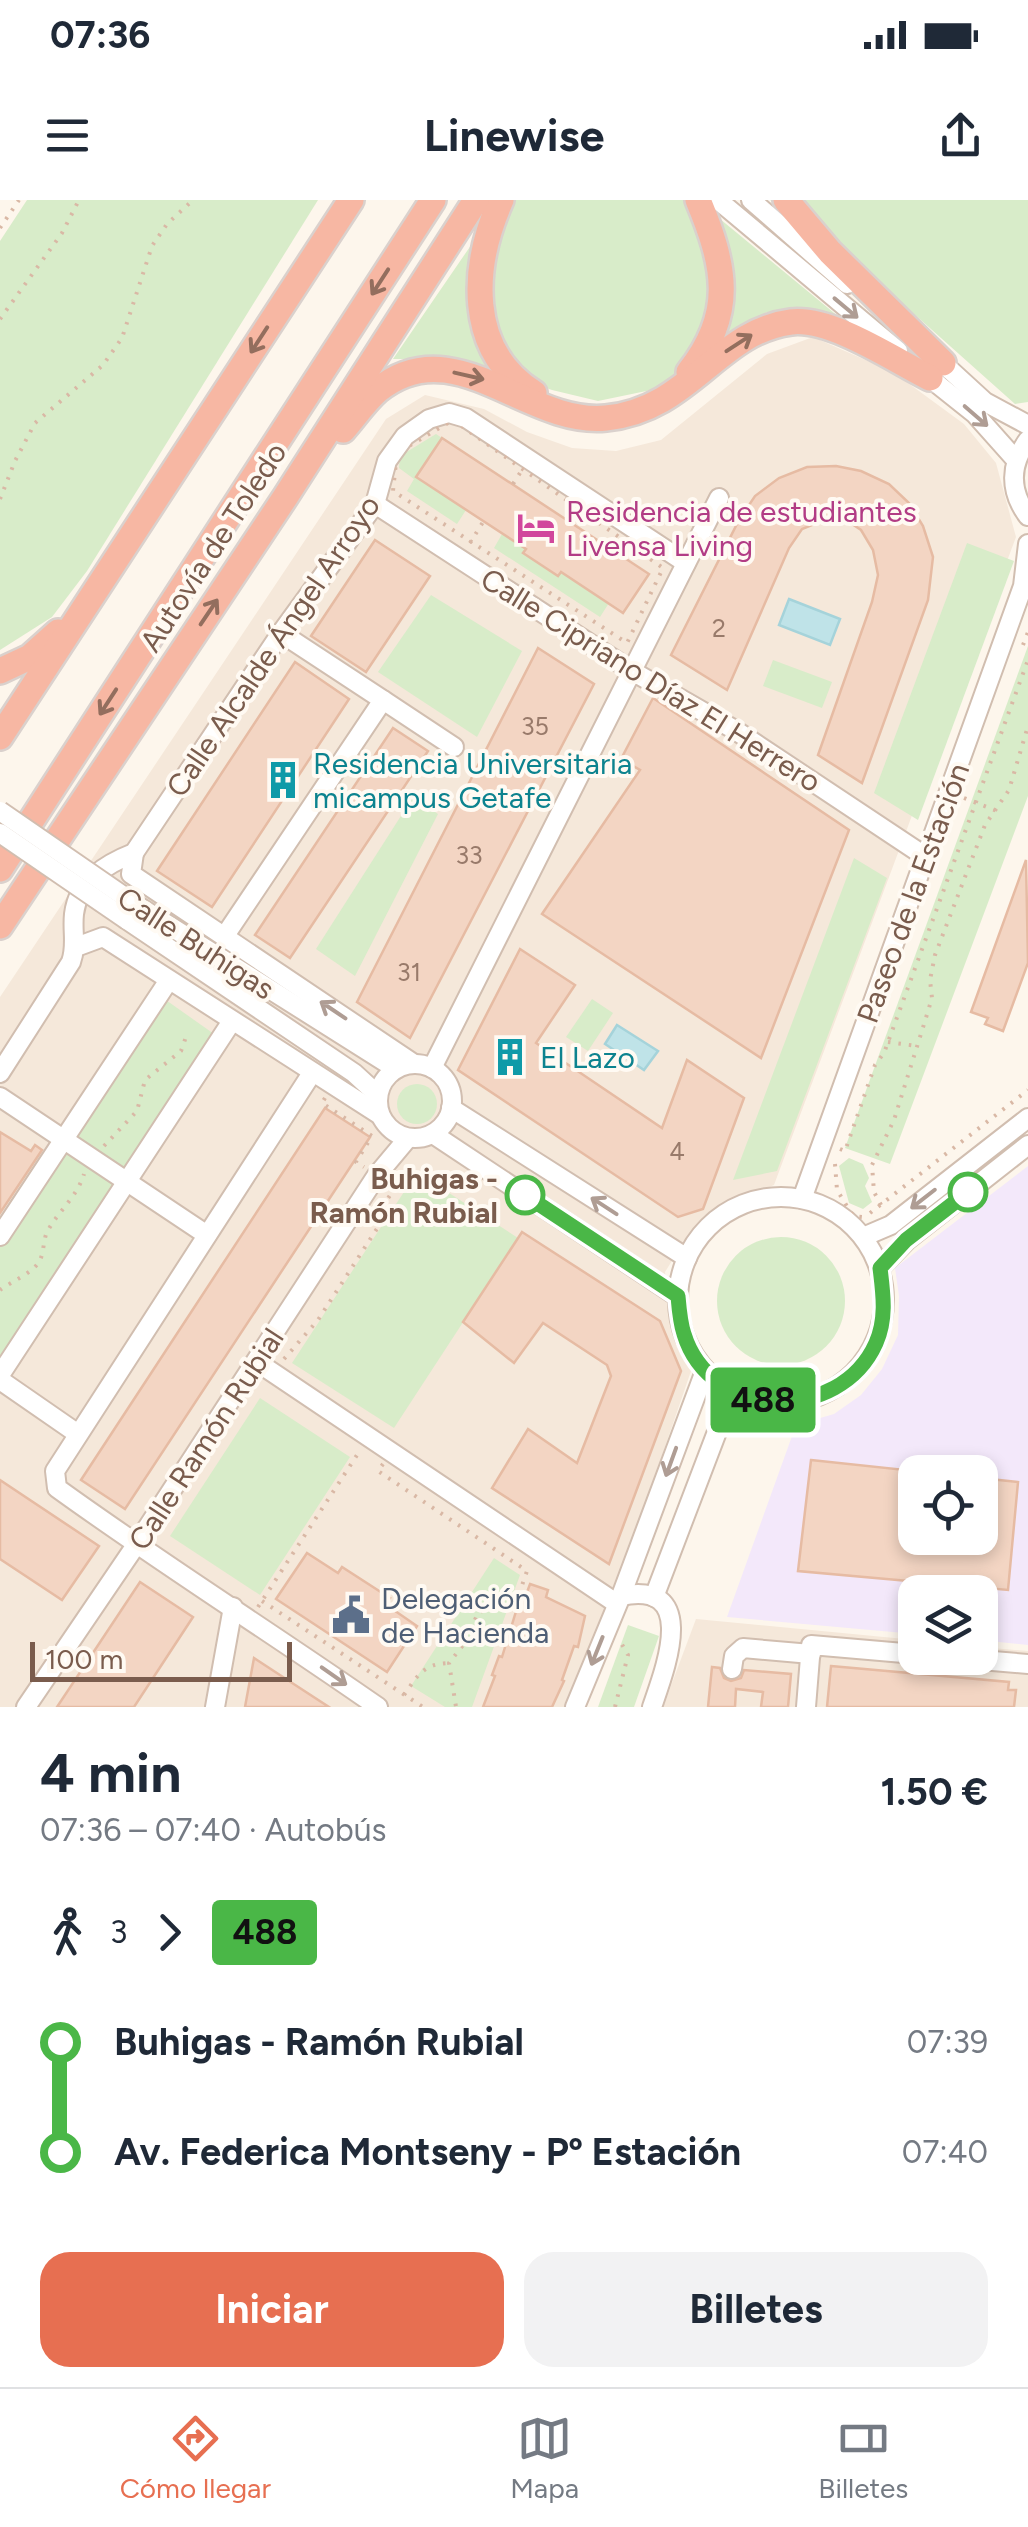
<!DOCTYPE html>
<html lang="es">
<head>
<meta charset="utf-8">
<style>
  :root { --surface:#fff; --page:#f2f2f3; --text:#1f2937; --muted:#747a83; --line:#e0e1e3; --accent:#e76f51 }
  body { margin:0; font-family:Figtree,sans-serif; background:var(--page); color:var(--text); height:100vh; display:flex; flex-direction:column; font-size:38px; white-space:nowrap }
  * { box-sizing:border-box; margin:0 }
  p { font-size:32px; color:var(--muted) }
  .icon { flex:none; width:55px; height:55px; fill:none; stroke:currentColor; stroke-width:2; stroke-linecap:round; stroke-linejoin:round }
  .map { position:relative; height:1507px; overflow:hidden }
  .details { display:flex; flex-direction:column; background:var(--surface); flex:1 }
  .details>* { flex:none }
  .badge { padding:0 20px; border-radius:8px; font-size:35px; line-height:65px }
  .tools { position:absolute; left:898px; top:1255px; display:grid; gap:20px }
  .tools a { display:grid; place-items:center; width:100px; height:100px; border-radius:20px; background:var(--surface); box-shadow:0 5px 15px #0003; font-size:50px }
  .scale { position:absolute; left:30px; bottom:25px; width:262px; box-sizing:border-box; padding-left:10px; border:5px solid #7a5c4d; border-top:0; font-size:28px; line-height:35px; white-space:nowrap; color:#7a5c4d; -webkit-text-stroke:8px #fffaf3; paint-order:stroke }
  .map>.badge { position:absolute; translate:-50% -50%; box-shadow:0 0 0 5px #fff }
  .legs { display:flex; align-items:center; gap:15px; height:110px; padding:0 40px; font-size:32px }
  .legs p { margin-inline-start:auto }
  .head { display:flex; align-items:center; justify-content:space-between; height:170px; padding:0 40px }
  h1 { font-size:55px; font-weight:700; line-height:75px }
  .button { display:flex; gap:20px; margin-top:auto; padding:20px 40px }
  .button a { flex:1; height:115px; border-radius:30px; background:var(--accent); color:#fff; font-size:40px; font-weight:700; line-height:115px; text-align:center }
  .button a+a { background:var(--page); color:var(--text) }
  ul { padding:0 40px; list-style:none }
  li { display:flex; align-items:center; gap:35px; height:110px; font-size:38px }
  li i { display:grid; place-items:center; width:15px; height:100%; margin:0 12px; background:currentColor }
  li i::after { content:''; width:25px; height:25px; margin:-12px; border:8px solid; border-radius:50%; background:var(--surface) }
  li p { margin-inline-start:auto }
  li:first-child i { background:linear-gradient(#0000 50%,currentColor 0) }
  li:last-child i { background:linear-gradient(currentColor 50%,#0000 0) }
  .status { display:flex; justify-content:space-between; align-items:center; height:70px; padding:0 50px; background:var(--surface); direction:ltr }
  .status svg { height:28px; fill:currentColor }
  header { display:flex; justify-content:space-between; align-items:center; height:130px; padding:0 40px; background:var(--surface); font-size:45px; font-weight:700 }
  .dock { display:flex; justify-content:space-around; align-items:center; height:140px; border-top:2px solid var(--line); background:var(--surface); font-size:28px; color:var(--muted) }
  .dock a { display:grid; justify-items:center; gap:5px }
  .dock .active { color:var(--accent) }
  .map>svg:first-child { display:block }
  .residential { fill:#f5e8da }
  .education { fill:#f3e8fa; fill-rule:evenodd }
  .green { fill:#d8ecc9 }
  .water { fill:#bfe3e8; stroke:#a5d3da; stroke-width:2.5 }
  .building { fill:#f3d5c3; stroke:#e6bba3; stroke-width:2.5 }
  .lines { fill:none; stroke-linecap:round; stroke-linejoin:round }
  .minor-casing { stroke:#d1beb0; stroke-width:22 }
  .highway-casing { stroke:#dad1cd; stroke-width:30 }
  .path { stroke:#d9b8a5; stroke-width:4; stroke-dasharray:2.5 8; stroke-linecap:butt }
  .minor { stroke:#fff; stroke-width:18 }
  .highway { stroke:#f7b7a3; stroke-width:25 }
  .minor-bridge-casing { stroke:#d1beb0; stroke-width:22; stroke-linecap:butt }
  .minor-bridge { stroke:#fff; stroke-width:18 }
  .oneway { stroke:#936e5e }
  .oneway2 { stroke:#af9d94 }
  .line-1-casing { stroke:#fff; stroke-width:22 }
  .line-1 { stroke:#4ab747; stroke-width:15 }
  .stop-1-dot { fill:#fff; stroke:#4ab747; stroke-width:5 }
  .labels { text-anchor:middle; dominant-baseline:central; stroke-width:8; stroke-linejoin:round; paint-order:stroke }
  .number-label { font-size:25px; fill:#987a6a }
  .hotel-label { font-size:30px; fill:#b23c85; stroke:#fffaf3; text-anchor:start }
  .street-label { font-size:30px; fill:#7a5c4d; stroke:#fffaf3 }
  .culture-label { font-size:30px; fill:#0d838f; stroke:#fffaf3; text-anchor:start }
  .stop-label { font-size:30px; font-weight:bold; fill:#7a5c4d; stroke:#fffaf3; text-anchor:end }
  .service-label { font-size:30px; fill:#4e5e75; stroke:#fffaf3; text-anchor:start }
</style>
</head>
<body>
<div class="status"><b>07:36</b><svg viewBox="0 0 49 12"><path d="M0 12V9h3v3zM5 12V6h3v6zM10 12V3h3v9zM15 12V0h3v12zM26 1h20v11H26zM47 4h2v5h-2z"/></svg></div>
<header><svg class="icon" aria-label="menu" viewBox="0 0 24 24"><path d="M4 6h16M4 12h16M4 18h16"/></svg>Linewise<svg class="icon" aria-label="share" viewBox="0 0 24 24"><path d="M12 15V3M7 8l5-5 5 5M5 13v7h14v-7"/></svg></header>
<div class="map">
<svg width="1028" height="1507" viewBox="0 0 1028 1507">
  <rect width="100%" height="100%" fill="#fdf6ec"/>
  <!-- residential -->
  <g class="residential">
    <polygon points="813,137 893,172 964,224 996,263 1016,337 774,985 714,1010 688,1035 665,1072 672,1129 691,1171 576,1507 0,1507 0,797 386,219 425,195 484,209 527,232 572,248 616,251 661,240 767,154"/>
    <polygon points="696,1419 915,1440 915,1458 980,1458 980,1447 1028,1451 1028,1507 663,1507"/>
  </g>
  <!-- education -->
  <path class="education" d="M1028 966V1445L980 1440V1392H915V1434L727 1417 796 1225 834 1214 861 1195 882 1169 898 1135 899 1096 895 1068ZM915 1272H980V1338H915Z"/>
  <!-- green -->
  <g class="green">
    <polygon points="27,0 318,0 87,371 52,417 0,450 0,41"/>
    <polygon points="502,0 697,0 839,117 767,112 724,138 656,189 598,201 552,190 462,159 393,159"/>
    <polygon points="770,0 1028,0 1028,202 1015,204 904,105"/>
    <polygon points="436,234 442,238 416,277 466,310 457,324 407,291 414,279 399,268 400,256"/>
    <polygon points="502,334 526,349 524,354 558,376 561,372 609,403 600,417 494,348"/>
    <polygon points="967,343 1014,361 918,620 874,593"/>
    <polygon points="431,395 522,451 477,537 378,472"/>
    <polygon points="1028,446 1028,596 890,964 845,948"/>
    <polygon points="773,460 832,482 822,508 763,486"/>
    <polygon points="413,597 438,614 355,776 316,749"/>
    <polygon points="854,658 887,678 777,971 733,980"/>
    <polygon points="163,798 214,834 0,1166 0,1044"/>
    <polygon points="592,799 613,813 588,851 566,837"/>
    <circle cx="417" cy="904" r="20"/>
    <polygon points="849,958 863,964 869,978 865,986 872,1002 863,1009 849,1003 839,966"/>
    <polygon points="417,972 518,1038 394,1228 292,1163"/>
    <circle cx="781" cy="1101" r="64"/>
    <polygon points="260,1198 350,1257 260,1395 170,1336"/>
    <polygon points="494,1358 520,1375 472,1507 445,1507 411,1486"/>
    <polygon points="628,1425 659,1436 634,1507 598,1507"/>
  </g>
  <!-- water -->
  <g class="water">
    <polygon points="789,399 840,419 830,445 779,425"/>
    <polygon points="617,825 658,851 644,870 605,844"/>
  </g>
  <!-- building -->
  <g class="building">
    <polygon points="442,238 649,374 623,413 561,372 558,376 523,353 526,349 416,277"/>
    <polygon points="836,266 861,271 889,284 909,303 923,326 933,357 928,400 862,583 818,555 872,402 878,375 873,350 861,330 846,320 824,320 802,329 789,348 727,490 671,455 739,320 755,296 779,278 807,267"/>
    <polygon points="375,340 430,376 366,472 311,436"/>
    <polygon points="538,448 594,484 410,838 357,802"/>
    <polygon points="295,462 349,499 212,707 157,671"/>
    <polygon points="653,498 849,630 761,858 542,714 640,570 621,559"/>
    <polygon points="393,528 428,551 290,758 255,735"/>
    <polygon points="1026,660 1028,763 1003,831 985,824 988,818 971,812"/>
    <polygon points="520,749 575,785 536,843 662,928 687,860 744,898 703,1009 678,1017 458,870"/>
    <polygon points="325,908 370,937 125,1309 81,1280"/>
    <polygon points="0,932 31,951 35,945 42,950 0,1013"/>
    <polygon points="522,1032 660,1121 681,1171 609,1364 492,1288 528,1229 577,1263 611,1176 607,1165 543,1123 514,1163 463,1122"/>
    <polygon points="811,1260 915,1271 915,1338 980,1338 980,1278 1018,1282 1008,1390 798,1371"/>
    <polygon points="0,1280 99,1346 62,1400 0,1359"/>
    <polygon points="307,1353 338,1373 342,1367 390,1398 385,1404 417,1426 387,1472 276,1399"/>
    <polygon points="140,1382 193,1417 134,1507 57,1507"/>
    <polygon points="530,1384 548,1390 546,1397 585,1416 578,1447 574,1446 562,1480 564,1481 552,1507 483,1507 495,1476 492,1475 499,1456 502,1457 518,1405 522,1406"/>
    <polygon points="254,1458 286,1479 329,1507 245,1507"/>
    <polygon points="831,1466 1009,1482 1008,1490 1016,1490 1014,1507 827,1507"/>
    <polygon points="712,1467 720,1468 724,1478 731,1481 741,1478 744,1470 791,1474 788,1507 761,1507 763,1492 736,1489 735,1507 708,1507"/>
  </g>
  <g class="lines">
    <!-- minor casing -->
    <g class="minor-casing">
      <g id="minor">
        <polyline points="718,0 898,151"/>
        <polyline points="751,0 847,84"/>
        <polyline points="937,158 985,202 1028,225"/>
        <polyline points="921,171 975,214 1016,260"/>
        <path d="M1028 240C1010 264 1009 291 1028 316"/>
        <polyline points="375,304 632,471 735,530 926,657"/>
        <polyline points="383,500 454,547"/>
        <polyline points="134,653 131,674 414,864"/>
        <polyline points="135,704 396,869"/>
        <polyline points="127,720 354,873 378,895"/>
        <polyline points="224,737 383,500 281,433"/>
        <polyline points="76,747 103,737 380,915"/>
        <circle cx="415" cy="901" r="37"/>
        <polyline points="432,868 719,298"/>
        <path d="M0 873 71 762C77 745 72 732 74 714 78 681 106 664 134 653L281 433 375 304 387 261 405 236 429 219 449 213 466 218 686 363"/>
        <path d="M312 873 55 1271 57 1288C162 1364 272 1433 378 1507"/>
        <polyline points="0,897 207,1035"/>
        <polyline points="451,908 687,1058"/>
        <polyline points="433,934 677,1096"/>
        <circle cx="781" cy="1100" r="103"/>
        <polyline points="802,999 1023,386 1028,344"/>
        <polyline points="0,1036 169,780"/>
        <polyline points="863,1037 891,1025 1028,918"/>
        <polyline points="880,1068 907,1040 1028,945"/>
        <polyline points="257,1162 616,1403"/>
        <polyline points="0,1175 232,821"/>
        <polyline points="0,1180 78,1234"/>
        <path d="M621 1396C700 1380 665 1469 652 1507"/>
        <polyline points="654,1397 720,1224 746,1198"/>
        <polyline points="957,1458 1028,1464"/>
        <polyline points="732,1469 734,1456 743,1448 811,1454"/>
        <polyline points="26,1507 136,1345 377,975 408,938"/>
        <polyline points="215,1507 233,1407"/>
        <polyline points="575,1507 621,1396 705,1171"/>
        <polyline points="806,1507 811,1445 915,1454"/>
      </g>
    </g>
    <!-- highway casing -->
    <g class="highway-casing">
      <g id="highway">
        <path d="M501 0C472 65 465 150 534 193"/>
        <polyline points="786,0 830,52 943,163"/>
        <path d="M689 172C736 113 725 65 698 0"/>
        <path d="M343 230C354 218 365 201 378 190 455 128 526 226 606 218 690 210 718 131 791 122 831 117 894 160 930 178"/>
        <polyline points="0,471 30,457 58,432"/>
        <polyline points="0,537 351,0"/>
        <polyline points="0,669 433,0"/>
        <polyline points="0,726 286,296 476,0"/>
      </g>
    </g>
    <!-- path -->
    <g class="path">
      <polyline points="0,28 19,0"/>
      <polyline points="0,119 62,33 79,0"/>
      <polygon points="453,220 663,368 627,443 393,291 397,253"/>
      <polyline points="513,284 520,273"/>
      <polyline points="0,299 15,261 35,223 103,165 122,138 152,46 167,24 193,0"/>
      <polyline points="470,343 483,322"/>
      <polyline points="1023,445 1028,432"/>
      <polyline points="964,598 997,611"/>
      <polyline points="888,842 917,846"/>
      <polyline points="325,898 322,903 372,936 356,962 364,967"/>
      <polyline points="104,946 137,911 145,880 181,851 187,834"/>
      <polyline points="840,949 845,951 875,865 884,853 1028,460"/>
      <polyline points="835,964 837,990 853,1016 862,1017"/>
      <polyline points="881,1005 874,992 872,965 894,920 925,821 932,798 930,780 935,755 985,625 1009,590 1028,526"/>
      <polyline points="870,1013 1028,890"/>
      <path d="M0 1090C11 1082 32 1073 39 1062 44 1054 43 1041 47 1032 59 1010 77 997 84 974"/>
      <polyline points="284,1159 318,1120 389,1010 383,1006 396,986 389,982"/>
      <polyline points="383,1264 378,1271 527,1371 519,1394 478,1413 464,1444 449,1463 456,1507"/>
      <polyline points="262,1401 423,1507"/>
      <polyline points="258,1407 359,1252"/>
      <path d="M404 1495C418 1475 423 1464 449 1463"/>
      <polyline points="615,1507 628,1455 620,1441"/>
    </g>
    <!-- minor -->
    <use href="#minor" class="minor"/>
    <!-- highway -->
    <use href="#highway" class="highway"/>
    <!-- minor-bridge casing -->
    <g class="minor-bridge-casing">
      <g id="minor-bridge">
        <polyline points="0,611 135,704"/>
        <polyline points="0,633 127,720"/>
      </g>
    </g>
    <!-- minor-bridge -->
    <use href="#minor-bridge" class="minor-bridge"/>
  </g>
  <!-- one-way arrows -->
  <defs><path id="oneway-shaft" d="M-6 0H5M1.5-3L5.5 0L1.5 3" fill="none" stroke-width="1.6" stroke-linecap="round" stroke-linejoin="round" transform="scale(2.5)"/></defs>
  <g class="oneway">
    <use href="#oneway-shaft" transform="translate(380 82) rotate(123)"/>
    <use href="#oneway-shaft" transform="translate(259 140) rotate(123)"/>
    <use href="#oneway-shaft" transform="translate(739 143) rotate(-33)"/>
    <use href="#oneway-shaft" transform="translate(469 176) rotate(13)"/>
    <use href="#oneway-shaft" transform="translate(209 412) rotate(-56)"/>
    <use href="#oneway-shaft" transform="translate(108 502) rotate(123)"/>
  </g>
  <g class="oneway2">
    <use href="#oneway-shaft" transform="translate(846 108) rotate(40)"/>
    <use href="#oneway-shaft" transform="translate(976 216) rotate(41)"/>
    <use href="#oneway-shaft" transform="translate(333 810) rotate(-146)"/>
    <use href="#oneway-shaft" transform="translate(923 999) rotate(142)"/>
    <use href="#oneway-shaft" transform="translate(604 1006) rotate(-147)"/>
    <use href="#oneway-shaft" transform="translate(671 1262) rotate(110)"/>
    <use href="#oneway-shaft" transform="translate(597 1451) rotate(112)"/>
    <use href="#oneway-shaft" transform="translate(334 1476) rotate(35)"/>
  </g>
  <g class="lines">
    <!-- line-1 casing -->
    <g class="line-1-casing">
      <path id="line-1" d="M525 995 678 1096C679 1108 680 1122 684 1134 710 1220 840 1224 876 1143 887 1118 883 1093 880 1068L906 1040 968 992"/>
    </g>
    <!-- line-1 -->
    <use href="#line-1" class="line-1"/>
  </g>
  <!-- icons -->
  <defs>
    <g id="hotel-bare" transform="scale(3)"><path d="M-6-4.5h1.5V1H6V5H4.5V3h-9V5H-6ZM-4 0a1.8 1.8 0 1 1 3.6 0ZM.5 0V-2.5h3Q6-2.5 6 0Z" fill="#d1479c" stroke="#fffaf3" stroke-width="2.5" paint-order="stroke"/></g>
    <g id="building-bare" transform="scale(3)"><path d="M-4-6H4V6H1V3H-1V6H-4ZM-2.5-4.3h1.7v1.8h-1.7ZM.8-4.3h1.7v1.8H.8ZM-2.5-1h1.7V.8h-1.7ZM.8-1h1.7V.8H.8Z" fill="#0f9aa8" stroke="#fffaf3" stroke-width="2.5" paint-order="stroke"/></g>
    <g id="civic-bare" transform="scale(3)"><path d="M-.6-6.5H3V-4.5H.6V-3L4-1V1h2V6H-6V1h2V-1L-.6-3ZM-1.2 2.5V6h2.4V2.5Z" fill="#5c6f8a" stroke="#fffaf3" stroke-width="2.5" paint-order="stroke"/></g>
  </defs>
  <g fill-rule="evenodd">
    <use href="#hotel-bare" x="536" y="328"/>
    <use href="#building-bare" x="283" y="580"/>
    <use href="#building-bare" x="510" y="857"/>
    <use href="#civic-bare" x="351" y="1415"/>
  </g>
  <!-- markers -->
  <g class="stop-1-dot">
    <circle cx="968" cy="992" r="18"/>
    <circle cx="525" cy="995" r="18"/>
  </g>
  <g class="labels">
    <!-- number labels -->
    <g class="number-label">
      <text x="719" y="428">2</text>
      <text x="535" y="526">35</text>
      <text x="469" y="655">33</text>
      <text x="409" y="772">31</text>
      <text x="677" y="951">4</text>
    </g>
    <!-- hotel labels -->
    <g class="hotel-label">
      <text x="566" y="311">Residencia de estudiantes<tspan x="566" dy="34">Livensa Living</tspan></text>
    </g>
    <!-- street labels -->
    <g class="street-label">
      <text transform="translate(213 347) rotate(-57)">Autovía de Toledo</text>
      <text transform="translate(273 446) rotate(-56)">Calle Alcalde Ángel Arroyo</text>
      <text transform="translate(651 480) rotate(32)">Calle Cipriano Díaz El Herrero</text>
      <text transform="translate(913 693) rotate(-70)">Paseo de la Estación</text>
      <text transform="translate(196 743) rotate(33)">Calle Buhigas</text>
      <text transform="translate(206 1239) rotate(-57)">Calle Ramón Rubial</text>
    </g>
    <!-- culture labels -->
    <g class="culture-label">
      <text x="313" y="563">Residencia Universitaria<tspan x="313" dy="34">micampus Getafe</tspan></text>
      <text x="540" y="857">El Lazo</text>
    </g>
    <!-- stop labels -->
    <g class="stop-label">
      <text x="498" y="978">Buhigas -<tspan x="498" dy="34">Ramón Rubial</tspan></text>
    </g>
    <!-- service labels -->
    <g class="service-label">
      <text x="381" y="1398">Delegación<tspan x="381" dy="34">de Hacienda</tspan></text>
    </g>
  </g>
</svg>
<div class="tools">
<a><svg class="icon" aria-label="locate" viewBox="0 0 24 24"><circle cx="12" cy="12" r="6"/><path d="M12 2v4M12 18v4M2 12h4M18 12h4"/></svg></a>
<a><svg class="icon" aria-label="layers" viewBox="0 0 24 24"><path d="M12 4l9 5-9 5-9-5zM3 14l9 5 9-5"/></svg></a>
</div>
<div class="scale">100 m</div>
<b class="badge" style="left:763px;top:1200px;background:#4ab747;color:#111">488</b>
</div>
<section class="details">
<div class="head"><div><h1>4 min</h1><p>07:36 – 07:40 · Autobús</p></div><b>1.50 €</b></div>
<div class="legs"><svg class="icon" aria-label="walk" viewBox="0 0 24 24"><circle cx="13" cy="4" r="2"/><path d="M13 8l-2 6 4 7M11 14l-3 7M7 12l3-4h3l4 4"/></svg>3<svg class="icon" aria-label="forward" viewBox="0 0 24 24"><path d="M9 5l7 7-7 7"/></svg><b class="badge" style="background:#4ab747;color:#111">488</b></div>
<ul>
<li><i style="color:#4ab747"></i><b>Buhigas - Ramón Rubial</b><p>07:39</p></li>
<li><i style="color:#4ab747"></i><b>Av. Federica Montseny - Pº Estación</b><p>07:40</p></li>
</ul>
<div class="button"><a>Iniciar</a><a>Billetes</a></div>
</section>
<nav class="dock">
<a class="active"><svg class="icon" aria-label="directions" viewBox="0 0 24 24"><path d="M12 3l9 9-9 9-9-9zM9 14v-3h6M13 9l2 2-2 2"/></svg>Cómo llegar</a>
<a><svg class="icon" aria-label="map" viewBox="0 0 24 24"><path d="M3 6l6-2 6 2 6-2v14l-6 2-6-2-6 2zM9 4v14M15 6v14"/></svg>Mapa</a>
<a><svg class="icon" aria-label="tickets" viewBox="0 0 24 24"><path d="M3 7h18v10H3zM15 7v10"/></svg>Billetes</a>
</nav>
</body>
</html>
